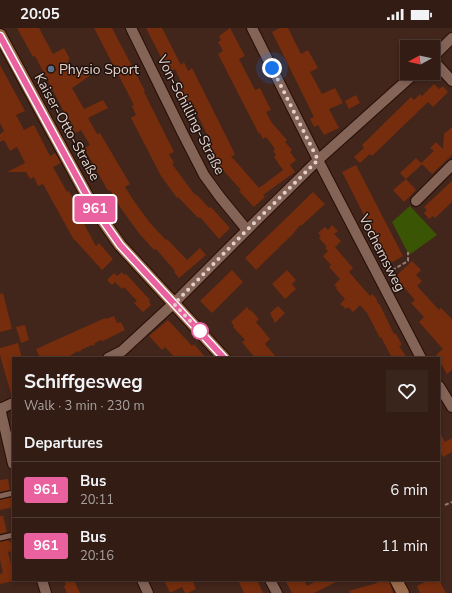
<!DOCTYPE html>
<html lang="en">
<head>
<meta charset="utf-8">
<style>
  :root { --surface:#321c14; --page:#3a251d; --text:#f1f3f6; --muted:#a8a1a0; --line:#4d3a34 }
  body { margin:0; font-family:"Nunito Sans",sans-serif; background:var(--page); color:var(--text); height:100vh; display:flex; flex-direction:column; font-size:15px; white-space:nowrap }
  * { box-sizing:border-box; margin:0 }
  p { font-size:13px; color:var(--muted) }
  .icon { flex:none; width:22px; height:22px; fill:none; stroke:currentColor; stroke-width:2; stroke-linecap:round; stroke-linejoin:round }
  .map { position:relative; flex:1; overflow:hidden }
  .sheet { position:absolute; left:12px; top:329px; width:428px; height:224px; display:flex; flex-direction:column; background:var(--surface); border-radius:0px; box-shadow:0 2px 6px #0003,0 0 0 1px var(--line) }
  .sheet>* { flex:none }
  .badge { padding:0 8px; border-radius:3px; font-size:14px; line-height:26px }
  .needle { width:26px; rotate:262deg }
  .controls { position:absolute; left:400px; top:12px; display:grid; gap:8px }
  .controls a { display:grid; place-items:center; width:40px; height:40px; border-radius:0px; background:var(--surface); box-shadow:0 2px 6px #0003,0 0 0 1px var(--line); font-size:20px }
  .you { position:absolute; width:20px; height:20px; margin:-10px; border:3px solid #fff; border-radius:50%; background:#1a73e8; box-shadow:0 0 0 6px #1a73e833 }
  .map>.badge { position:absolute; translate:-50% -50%; box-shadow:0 0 0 2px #fff }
  h2 { padding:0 12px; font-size:15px; line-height:36px }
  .round { display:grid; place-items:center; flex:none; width:42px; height:42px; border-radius:0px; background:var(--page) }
  .overview { display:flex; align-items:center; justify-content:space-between; height:68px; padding:0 12px }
  h1 { font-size:19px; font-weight:700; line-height:30px }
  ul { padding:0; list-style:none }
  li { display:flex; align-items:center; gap:12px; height:56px; padding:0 12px; border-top:1px solid var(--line) }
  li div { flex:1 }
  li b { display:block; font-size:15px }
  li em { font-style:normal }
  li .badge { min-width:44px; font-weight:700; text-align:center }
  .status { display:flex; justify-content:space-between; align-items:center; height:28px; padding:0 20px; background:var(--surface); direction:ltr }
  .status svg { height:11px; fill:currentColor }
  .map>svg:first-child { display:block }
  .green { fill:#3a5504 }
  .building { fill:#752d0d }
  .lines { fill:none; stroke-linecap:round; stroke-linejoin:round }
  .lane-casing { stroke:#270e05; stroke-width:7 }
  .street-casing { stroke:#270e05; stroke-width:12 }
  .secondary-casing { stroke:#270e05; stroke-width:14 }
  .path { stroke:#937b73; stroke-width:2; stroke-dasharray:4 2; stroke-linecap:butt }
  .lane { stroke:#856458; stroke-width:5 }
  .street { stroke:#856458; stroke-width:10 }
  .secondary { stroke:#9c6d4d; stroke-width:12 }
  .line-casing { stroke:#fff; stroke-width:9 }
  .line { stroke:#e9619e; stroke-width:6 }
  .walk { stroke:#e4d1ca; stroke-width:4; stroke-dasharray:0 7.2 }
  .service-dot { fill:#5c6f8a; stroke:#1f120e; stroke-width:1.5 }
  .stop-dot { fill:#fff; stroke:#e9619e; stroke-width:2 }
  .labels { text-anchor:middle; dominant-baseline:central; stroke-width:3; stroke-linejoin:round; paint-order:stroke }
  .poi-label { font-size:14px; fill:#e4d1ca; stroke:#1f120e; text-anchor:start }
  .street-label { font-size:14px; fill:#e4d1ca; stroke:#1f120e }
</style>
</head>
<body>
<div class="status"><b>20:05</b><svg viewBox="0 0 49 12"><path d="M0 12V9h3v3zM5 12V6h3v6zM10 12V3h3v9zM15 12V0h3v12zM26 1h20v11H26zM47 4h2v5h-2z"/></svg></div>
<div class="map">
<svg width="452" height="565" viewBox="0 0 452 565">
  <rect width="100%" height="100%" fill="#42251b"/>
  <!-- green -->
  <polygon class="green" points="410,178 437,207 409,227 392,194"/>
  <!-- building -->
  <g class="building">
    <polygon points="17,0 39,0 53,26 64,20 70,31 68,32 75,46 87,39 91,47 72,60 84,81 103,72 108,80 88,90 97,106 100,105 130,156 125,159 134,173 150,195 166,212 167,211 187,232 200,220 206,227 179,250 174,244 175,243 169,236 156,221 154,222 138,204 120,179 110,162 108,163 84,120 90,117 81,102 75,105 35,28 33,29"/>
    <polygon points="94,0 112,0 145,63 144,64 174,124 169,126 174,135 172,136 195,167 196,166 209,180 211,179 230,200 219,211 200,189 198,190 178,169 177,170 161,148 131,90 136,87 132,78 134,77"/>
    <polygon points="146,0 162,0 181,37 184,34 188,43 192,40 231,118 235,127 231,128 259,160 283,142 274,129 276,127 273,123 275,121 266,109 263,111 260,105 259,106 218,26 223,23 218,14 221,12 219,8 230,0 245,28 239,31 255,62 260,60 271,82 266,84 272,95 287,112 285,114 292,122 290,124 296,132 290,137 295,144 263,167 265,169 254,179 239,163 241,162 222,141 221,142 211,122 208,124 204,116 210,113 201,94 194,81 188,84 177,61 183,58 175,41 169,45"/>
    <polygon points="280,0 288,0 301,26 308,22 318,40 310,44 322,66 335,60 343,75 329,81 339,100 324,107 318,97 314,99 310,91 314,89 272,4"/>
    <polygon points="0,37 25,83 16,87 24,102 34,97 50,128 55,125 61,135 53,139 67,164 69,163 71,167 74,172 72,173 84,196 96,218 99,215 113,231 102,242 75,212 74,212 43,156 38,158 34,149 30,151 26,144 7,144 25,135 17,119 10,123 4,112 0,114 0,106 4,103 0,95"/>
    <polygon points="434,56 439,61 443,58 448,64 433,79 428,74 372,128 370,126 360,135 354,129 364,120 362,117 411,69 414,72 420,66 422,68"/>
    <polygon points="356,67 360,75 349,81 345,73"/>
    <polygon points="452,99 452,127 432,146 422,136 416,142 406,151 416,162 404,174 393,162 406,151 400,145 416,130 421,135 434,123 430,120 436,114 443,121 444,106"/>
    <polygon points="356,137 403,228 389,236 342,144"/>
    <polygon points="452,153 452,174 435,190 433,188 429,191 424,185 427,182 424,179"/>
    <polygon points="313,164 325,176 301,198 300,197 293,206 256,242 245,230"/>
    <polygon points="332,197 338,203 334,206 341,213 335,219 353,240 349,244 370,268 372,266 376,270 378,276 379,275 394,306 396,306 402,317 399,318 407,330 392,330 381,309 380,310 367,285 360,277 353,284 348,279 346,281 340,276 345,271 336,261 337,260 334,257 340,251 329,239 331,237 323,228 328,223 325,220 327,219 319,210 321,208 318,205 325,199 328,202"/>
    <polygon points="412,233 421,242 416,247 422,253 417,258 439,282 441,280 452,291 452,342 447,346 441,336 441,335 439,332 439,330 438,330 436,327 443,321 419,294 424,289 411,275 415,272 395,249"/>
    <polygon points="232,242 243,254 212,285 200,273"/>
    <polygon points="287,242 296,252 292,256 296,261 285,271 272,256"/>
    <polygon points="122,244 124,247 126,246 150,272 149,274 151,277 143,284 134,275 137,273 124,259 122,261 115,254 112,257 107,252 114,245 117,248"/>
    <polygon points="3,265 12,301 0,304 0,266"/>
    <polygon points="278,278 285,285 275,295 270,285"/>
    <polygon points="247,279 250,283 251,282 259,291 256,294 270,311 265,316 277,330 255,330 242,314 245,312 233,299 234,298 231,294"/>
    <polygon points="114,288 117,295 121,294 125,302 103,313 101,312 95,315 94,318 92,317 85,320 81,322 80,324 78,323 66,330 40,330 36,321 105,290 106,291"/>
    <polygon points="168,292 192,318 194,316 206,330 175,330 165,319 162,322 149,308"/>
    <polygon points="25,297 29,312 21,315 16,299"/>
    <polygon points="18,315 22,330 13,330 13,365 11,366 0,327 0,320"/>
    <polygon points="439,403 445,414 452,410 452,424 443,429 439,421"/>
    <polygon points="8,451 10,462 0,464 0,452"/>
    <polygon points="12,469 13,479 0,482 0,472"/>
    <polygon points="0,488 3,488 7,504 0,506"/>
    <polygon points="9,512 9,514 13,514 13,523 8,524 12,540 13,540 13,553 0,556 0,546 3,545 0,532 0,514"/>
    <polygon points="64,552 74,552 80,565 67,565 64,558 66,557"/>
    <polygon points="164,552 196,552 193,554 196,561 188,565 185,565 182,559 170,565"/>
    <polygon points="238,552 257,552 263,565 244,565"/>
    <polygon points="285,552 304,552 307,558 318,552 340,552 314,565 292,565"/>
    <polygon points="375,552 389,552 393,565 350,565 349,563 377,555"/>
    <polygon points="429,552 439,552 446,565 420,565 417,558"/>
  </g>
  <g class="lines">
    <!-- lane casing -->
    <g class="lane-casing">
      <g id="lane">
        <polyline points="0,468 13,465"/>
        <polyline points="0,510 13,507"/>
      </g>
    </g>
    <!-- street casing -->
    <g class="street-casing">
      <g id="street">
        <polyline points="131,0 183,106 204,147 220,169 247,202"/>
        <polyline points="252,0 318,132 421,330"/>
        <polyline points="433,29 452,10"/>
        <polyline points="433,32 452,53"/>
        <polyline points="416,173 452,137"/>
        <polyline points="108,330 122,323 173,276 247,202 318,132 415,45"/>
        <polyline points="439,358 452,379"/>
        <polyline points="0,380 13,436"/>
        <polyline points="0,381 13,375"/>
        <polyline points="42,552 46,565"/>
        <polyline points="142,552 148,565"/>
        <polyline points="270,552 277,565"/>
      </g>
    </g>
    <!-- secondary casing -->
    <g class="secondary-casing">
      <g id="secondary">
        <polyline points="0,7 92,177 120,217 224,330"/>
        <polyline points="396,552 403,565"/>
      </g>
    </g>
    <!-- path -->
    <g class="path">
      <polyline points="387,245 408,233 408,224"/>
      <polyline points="445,477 452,474"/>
    </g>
    <!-- lane -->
    <use href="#lane" class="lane"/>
    <!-- street -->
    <use href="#street" class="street"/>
    <!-- secondary -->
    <use href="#secondary" class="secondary"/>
  </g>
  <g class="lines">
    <!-- line casing -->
    <g class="line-casing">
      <polyline id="line" points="0,8 92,177 120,217 224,330"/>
    </g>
    <!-- line -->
    <use href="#line" class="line"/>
    <!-- walk -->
    <polyline class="walk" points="200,303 174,276 247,202 318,132 272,40"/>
  </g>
  <!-- markers -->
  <circle class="service-dot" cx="51" cy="41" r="4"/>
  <circle class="stop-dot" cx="200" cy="303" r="8"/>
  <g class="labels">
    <!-- poi labels -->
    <g class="poi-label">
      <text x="59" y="41">Physio Sport</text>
    </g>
    <!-- street labels -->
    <g class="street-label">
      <text transform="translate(191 87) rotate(63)">Von-Schilling-Straße</text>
      <text transform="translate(67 99) rotate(61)">Kaiser-Otto-Straße</text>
      <text transform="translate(382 225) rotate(63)">Vochemsweg</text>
    </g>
  </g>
</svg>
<div class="controls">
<a><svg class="needle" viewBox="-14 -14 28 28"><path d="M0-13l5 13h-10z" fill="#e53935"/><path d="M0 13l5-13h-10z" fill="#a8a1a0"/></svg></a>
</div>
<div class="you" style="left:272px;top:40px"></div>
<b class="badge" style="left:95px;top:181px;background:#e9619e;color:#fff">961</b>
<section class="sheet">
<div class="overview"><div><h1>Schiffgesweg</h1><p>Walk · 3 min · 230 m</p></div><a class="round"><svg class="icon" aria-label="heart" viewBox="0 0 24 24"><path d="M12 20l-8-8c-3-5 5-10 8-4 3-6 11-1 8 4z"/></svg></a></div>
<h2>Departures</h2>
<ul>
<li><span class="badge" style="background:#e9619e;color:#fff">961</span><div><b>Bus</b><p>20:11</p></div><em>6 min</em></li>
<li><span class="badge" style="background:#e9619e;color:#fff">961</span><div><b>Bus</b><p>20:16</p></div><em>11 min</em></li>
</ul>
</section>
</div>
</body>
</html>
